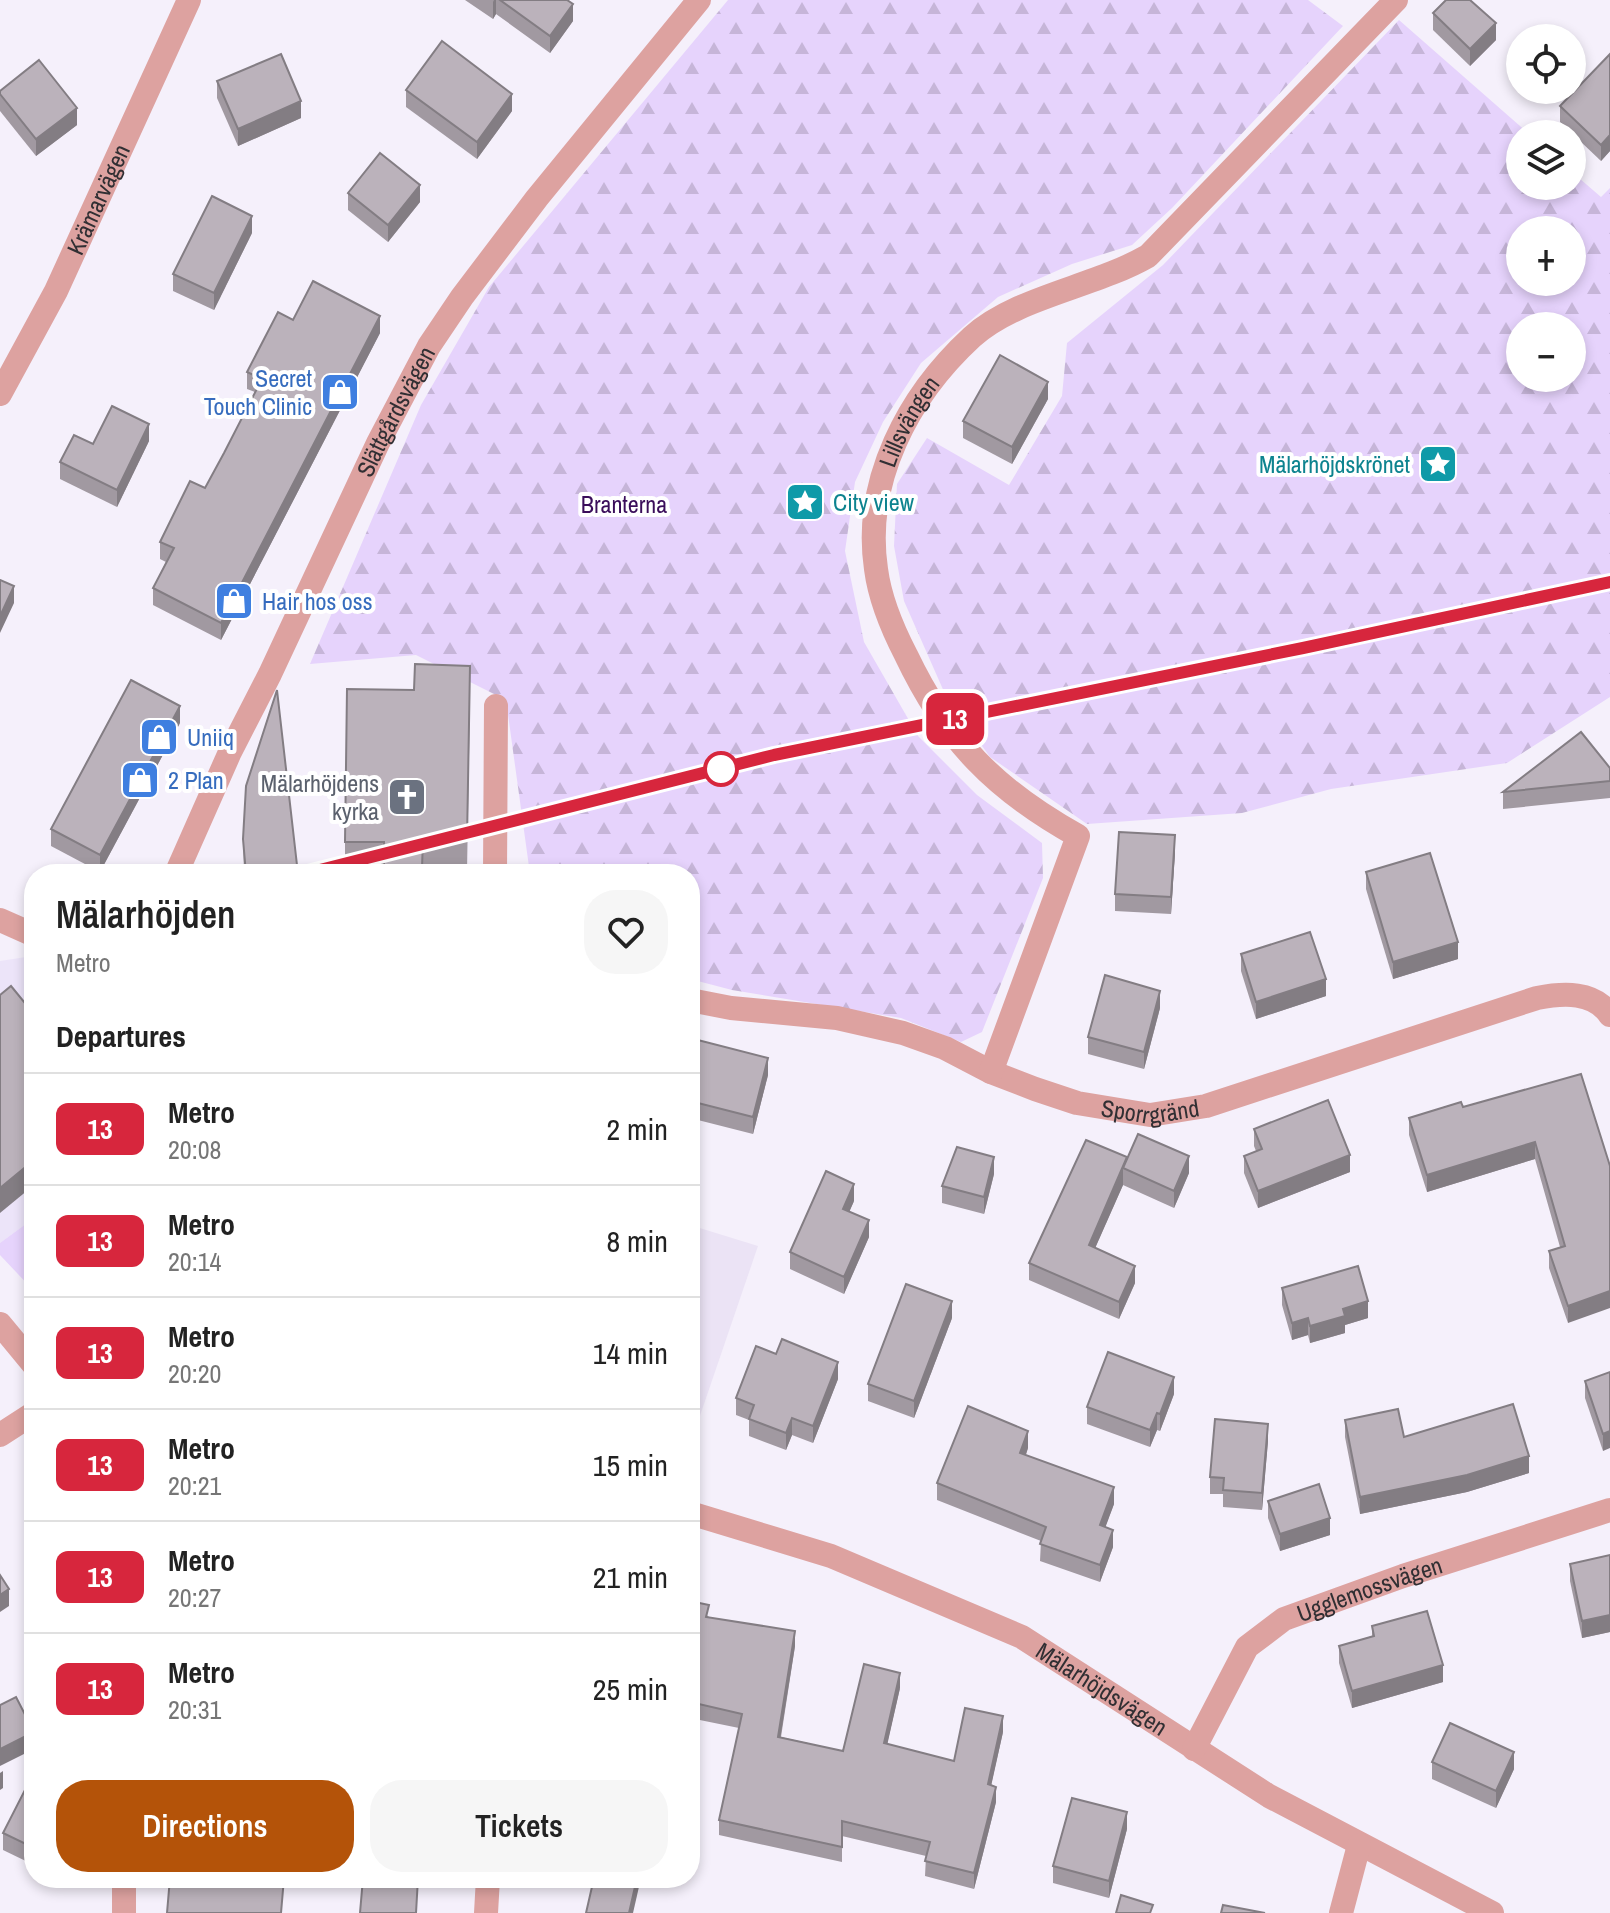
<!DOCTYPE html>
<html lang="en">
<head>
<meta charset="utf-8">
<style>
  :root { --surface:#fff; --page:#f6f6f6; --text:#222; --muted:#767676; --line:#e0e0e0; --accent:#b45309 }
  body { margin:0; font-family:"Archivo Narrow",sans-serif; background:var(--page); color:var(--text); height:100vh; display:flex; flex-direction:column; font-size:30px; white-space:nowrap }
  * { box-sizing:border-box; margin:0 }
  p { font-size:26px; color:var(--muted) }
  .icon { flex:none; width:44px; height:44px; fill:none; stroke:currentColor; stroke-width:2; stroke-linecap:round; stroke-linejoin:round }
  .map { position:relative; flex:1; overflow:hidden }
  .panel { position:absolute; left:24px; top:864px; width:676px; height:1024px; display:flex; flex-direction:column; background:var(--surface); border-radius:32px; box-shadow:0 4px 12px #0003 }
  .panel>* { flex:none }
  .badge { padding:0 16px; border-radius:12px; font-size:28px; line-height:52px }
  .fabs { position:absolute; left:1506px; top:24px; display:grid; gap:16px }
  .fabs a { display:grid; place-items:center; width:80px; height:80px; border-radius:50%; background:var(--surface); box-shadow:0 4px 12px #0003; font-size:40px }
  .map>.badge { position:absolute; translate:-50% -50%; box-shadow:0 0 0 4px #fff }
  h2 { padding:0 32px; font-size:30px; line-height:72px }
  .round { display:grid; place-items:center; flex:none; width:84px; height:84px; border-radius:32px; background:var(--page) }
  .head { display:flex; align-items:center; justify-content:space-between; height:136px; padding:0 32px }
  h1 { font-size:38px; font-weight:600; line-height:60px }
  .cta { display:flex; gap:16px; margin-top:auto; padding:16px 32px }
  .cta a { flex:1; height:92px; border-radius:32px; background:var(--accent); color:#fff; font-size:32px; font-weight:600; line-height:92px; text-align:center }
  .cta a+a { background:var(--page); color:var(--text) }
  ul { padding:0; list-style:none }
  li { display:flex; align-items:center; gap:24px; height:112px; padding:0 32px; border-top:2px solid var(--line) }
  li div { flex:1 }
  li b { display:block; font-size:30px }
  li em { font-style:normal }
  li .badge { min-width:88px; font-weight:700; text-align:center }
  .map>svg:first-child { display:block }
  .commercial { fill:#ece4f9 }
  .built { fill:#ebe3f5 }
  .green { fill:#e6d3fc }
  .forest { fill:url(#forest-firs); fill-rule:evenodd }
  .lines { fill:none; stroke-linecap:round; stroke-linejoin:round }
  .minor { stroke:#dda2a0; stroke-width:24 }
  .wall { fill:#a199a1 }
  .shaded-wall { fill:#837d83 }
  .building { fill:#bbb2bb; stroke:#837d83; stroke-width:2 }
  .line-casing { stroke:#fff; stroke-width:18 }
  .line { stroke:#d7263d; stroke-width:12 }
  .stop-dot { fill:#fff; stroke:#d7263d; stroke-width:4 }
  .labels { text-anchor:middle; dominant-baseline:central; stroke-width:8; stroke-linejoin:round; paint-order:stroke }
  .street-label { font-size:24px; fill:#312f33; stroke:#fff }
  .shop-label { font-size:24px; fill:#366cbe; stroke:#fff; text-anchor:start }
  .culture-label { font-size:24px; fill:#0d838f; stroke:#fff; text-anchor:end }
  .park-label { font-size:24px; fill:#3a0d5a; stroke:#fff }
  .worship-label { font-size:24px; fill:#5b616d; stroke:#fff; text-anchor:end }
</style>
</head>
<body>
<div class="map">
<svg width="1610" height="1913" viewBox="0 0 1610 1913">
  <defs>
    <pattern id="forest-firs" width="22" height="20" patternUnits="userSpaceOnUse" patternTransform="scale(2)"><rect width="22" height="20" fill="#e6d3fc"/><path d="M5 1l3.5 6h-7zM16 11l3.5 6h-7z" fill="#c6b5d8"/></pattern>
  </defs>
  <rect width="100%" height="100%" fill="#f5f0fb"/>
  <!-- commercial -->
  <polygon class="commercial" points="26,957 34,960 34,1218 0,1243 0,961"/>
  <!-- built -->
  <polygon class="built" points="690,1225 758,1246 690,1445"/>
  <!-- green -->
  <polygon class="green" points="34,1218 34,1291 0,1255 0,1243"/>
  <!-- forest -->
  <g class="forest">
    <polygon points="728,0 1308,0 1343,26 1172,208 1132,245 1072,264 998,297 921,363 883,422 855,482 845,551 864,642 918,736 977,795 1042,843 1043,878 982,1032 961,1042 901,1018 732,990 690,979 690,874 530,874 506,700 416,655 310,664 421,405 489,287"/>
    <path d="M1399 20 1529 134H1520V186H1572V172L1601 197 1610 188V697L1507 763 1331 789 1242 813 1087 824 990 757 945 694 904 601 894 546 897 484 927 438 1009 485 1062 396 1067 343 1163 265ZM1520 230H1572V282H1520ZM1520 326H1572V378H1520Z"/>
  </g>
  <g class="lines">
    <!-- minor -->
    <g class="minor">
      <path id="s1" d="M0 394 56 291 189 0"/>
      <path id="s2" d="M176 874 230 752 270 674 378 443 429 346 462 297 537 198 699 0"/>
      <polyline points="495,874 496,706"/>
      <polyline points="0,920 34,935"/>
      <path id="s3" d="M690 1000 731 1008 837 1018 903 1033 945 1048 991 1072 1035 1089 1077 1103 1150 1115 1206 1106 1537 998C1563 993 1594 991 1610 1015"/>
      <path id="s4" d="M991 1072 1078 836C995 790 947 741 906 655 892 628 880 600 876 569 863 481 908 396 972 337 1016 297 1094 287 1148 256L1396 0"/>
      <polyline points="0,1324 34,1365"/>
      <polyline points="0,1435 34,1413"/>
      <path id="s5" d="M690 1513 831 1556 1022 1637 1269 1796 1492 1913"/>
      <path id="s6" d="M1194 1749 1247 1647 1284 1619 1403 1576 1610 1510"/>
      <polyline points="124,1913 124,1878"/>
      <polyline points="486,1913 488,1878"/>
      <polyline points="1341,1913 1359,1845"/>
    </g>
  </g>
  <!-- wall -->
  <g class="wall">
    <polygon points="465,0 567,0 573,21 550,53 496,14 493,19"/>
    <polygon points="1433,13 1496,40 1470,66 1433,30"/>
    <polygon points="1610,54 1610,151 1601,161 1560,122 1560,106"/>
    <polygon points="217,81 301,118 238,146 217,98"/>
    <polygon points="406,90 512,111 477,159 406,107"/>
    <polygon points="0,91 77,125 36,156 0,111"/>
    <polygon points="348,193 420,202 388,242 348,210"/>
    <polygon points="252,233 214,310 173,291 173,274"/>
    <polygon points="293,320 380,333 221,640 153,605 153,588 166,562 160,559 160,542 205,488 224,453 255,392 247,389 247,372"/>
    <polygon points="1048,399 1012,464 963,438 963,421"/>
    <polygon points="149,441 117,507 60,479 60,462 93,444"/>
    <polygon points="470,698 467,872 423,872 423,874 345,874 345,842"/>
    <polygon points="180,723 100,872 51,846 51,829"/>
    <polygon points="1610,768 1610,798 1503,809 1503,792"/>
    <polygon points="243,839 298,874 244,874"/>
    <polygon points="1175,852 1171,914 1115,911 1115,894"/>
    <polygon points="1366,872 1458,959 1393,979 1366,889"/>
    <polygon points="1241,954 1326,996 1256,1019 1241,971"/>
    <polygon points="1160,1008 1144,1069 1088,1054 1088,1037"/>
    <polygon points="690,1038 768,1075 753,1134 690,1118"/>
    <polygon points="1463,1107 1610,1166 1568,1323 1549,1268 1549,1251 1560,1247 1535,1159 1427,1192 1409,1135 1409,1118"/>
    <polygon points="1254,1129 1350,1172 1258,1208 1244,1173 1244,1156 1256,1151 1254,1146"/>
    <polygon points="1127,1158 1189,1173 1174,1208 1123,1185 1095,1248 1135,1283 1119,1319 1029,1280 1029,1263"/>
    <polygon points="994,1174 984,1214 942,1203 942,1186"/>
    <polygon points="854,1201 849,1212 869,1237 844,1294 790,1269 790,1252"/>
    <polygon points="1282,1288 1368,1318 1345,1325 1345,1333 1310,1343 1308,1335 1292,1340 1282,1305"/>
    <polygon points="952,1318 914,1418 868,1401 868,1384"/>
    <polygon points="1610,1372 1603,1451 1585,1398 1585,1381"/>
    <polygon points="838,1379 813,1443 792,1435 786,1450 749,1436 749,1420 736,1415 736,1398"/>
    <polygon points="1174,1394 1160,1431 1157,1430 1150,1447 1087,1424 1087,1407"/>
    <polygon points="1345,1420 1404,1437 1529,1473 1467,1492 1360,1514 1345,1437"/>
    <polygon points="1268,1441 1262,1510 1223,1507 1223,1494 1210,1494 1210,1477"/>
    <polygon points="1028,1448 1026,1455 1114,1504 1105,1527 1113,1547 1100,1582 1040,1561 1041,1541 937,1500 937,1483"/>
    <polygon points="1268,1501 1330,1535 1280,1551 1268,1518"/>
    <polygon points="1610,1555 1610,1632 1582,1638 1570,1581 1570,1564"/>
    <polygon points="690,1601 709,1617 795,1646 781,1737 843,1751 900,1688 887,1744 954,1761 1003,1732 991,1785 996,1802 974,1889 925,1876 926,1856 842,1836 842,1862 719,1835 719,1820 739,1728 690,1718"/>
    <polygon points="1372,1626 1443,1682 1352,1708 1339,1663 1339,1646 1372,1636"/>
    <polygon points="1432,1762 1514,1769 1496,1808 1432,1779"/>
    <polygon points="34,1787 34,1865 3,1850 3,1833"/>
    <polygon points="1127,1829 1109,1898 1053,1883 1053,1866"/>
  </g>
  <!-- shaded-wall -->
  <g class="shaded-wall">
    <polygon points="494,0 496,0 496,14 493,19 493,2"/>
    <polygon points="573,4 573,21 550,53 550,36"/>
    <polygon points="1496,23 1496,40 1470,66 1470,49"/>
    <polygon points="512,94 512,111 477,159 477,142"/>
    <polygon points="301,101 301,118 238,146 238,129"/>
    <polygon points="77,108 77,125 36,156 36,139"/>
    <polygon points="1610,135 1610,151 1601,161 1601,145"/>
    <polygon points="420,185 420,202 388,242 388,225"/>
    <polygon points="252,216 252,233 214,310 214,293"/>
    <polygon points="380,316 380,333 221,640 221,623"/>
    <polygon points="1048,382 1048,399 1012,464 1012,447"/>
    <polygon points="149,424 149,441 117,507 117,490"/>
    <polygon points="14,586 14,603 0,633 0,616"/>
    <polygon points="180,706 180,723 100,872 100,855"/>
    <polygon points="1175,835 1175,852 1171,914 1171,897"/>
    <polygon points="1458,942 1458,959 1393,979 1393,962"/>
    <polygon points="1326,979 1326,996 1256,1019 1256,1002"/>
    <polygon points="1160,991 1160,1008 1144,1069 1144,1052"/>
    <polygon points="768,1058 768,1075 753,1134 753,1117"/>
    <polygon points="1535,1142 1535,1159 1427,1192 1427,1175"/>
    <polygon points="1350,1155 1350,1172 1258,1208 1258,1191"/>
    <polygon points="1189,1156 1189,1173 1174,1208 1174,1191"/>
    <polygon points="994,1157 994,1174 984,1214 984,1197"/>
    <polygon points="34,1160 34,1185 0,1213 0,1188"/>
    <polygon points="1123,1168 1123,1185 1089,1262 1089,1245"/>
    <polygon points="854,1184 854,1201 843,1226 843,1209"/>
    <polygon points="869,1220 869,1237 844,1294 844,1277"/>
    <polygon points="1135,1266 1135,1283 1119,1319 1119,1302"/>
    <polygon points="1610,1291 1610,1308 1568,1323 1568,1306"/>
    <polygon points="952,1301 952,1318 914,1418 914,1401"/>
    <polygon points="1368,1301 1368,1318 1345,1325 1345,1333 1310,1343 1310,1326 1343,1309"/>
    <polygon points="1308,1318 1308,1335 1292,1340 1292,1323"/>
    <polygon points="838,1362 838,1379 813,1443 813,1426"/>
    <polygon points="1174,1377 1174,1394 1160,1431 1160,1414"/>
    <polygon points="1157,1413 1157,1430 1150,1447 1150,1430"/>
    <polygon points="792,1418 792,1435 786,1450 786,1433"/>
    <polygon points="1268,1424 1268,1441 1262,1510 1262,1493"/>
    <polygon points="1028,1431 1028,1448 1020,1470 1020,1453"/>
    <polygon points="1610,1431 1610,1448 1603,1451 1603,1434"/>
    <polygon points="1529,1456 1529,1473 1467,1492 1360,1514 1360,1497"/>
    <polygon points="1114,1487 1114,1504 1100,1542 1100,1525"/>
    <polygon points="1330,1518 1330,1535 1280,1551 1280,1534"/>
    <polygon points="1113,1530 1113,1547 1100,1582 1100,1565"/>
    <polygon points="9,1589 9,1606 0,1612 0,1595"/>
    <polygon points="1610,1615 1610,1632 1582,1638 1582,1621"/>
    <polygon points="795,1631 795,1646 778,1752 778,1737"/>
    <polygon points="1443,1665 1443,1682 1352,1708 1352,1691"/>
    <polygon points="900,1673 900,1688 884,1759 884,1743"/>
    <polygon points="1003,1716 1003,1732 988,1800 988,1784"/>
    <polygon points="34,1732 34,1749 0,1766 0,1749"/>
    <polygon points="1514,1752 1514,1769 1496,1808 1496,1791"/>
    <polygon points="3,1771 3,1788 0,1790 0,1773"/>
    <polygon points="996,1787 996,1802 974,1889 974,1873"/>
    <polygon points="1127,1812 1127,1829 1109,1898 1109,1881"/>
    <polygon points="637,1878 641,1878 633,1913 629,1913"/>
  </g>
  <!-- building -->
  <g class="building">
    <polygon points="500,0 567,0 573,4 550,36"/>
    <polygon points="1446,0 1470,0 1496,23 1470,49 1433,13"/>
    <polygon points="442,41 512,94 477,142 406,90"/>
    <polygon points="281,54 301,101 238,129 217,81"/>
    <polygon points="1610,54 1610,135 1601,145 1560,106"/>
    <polygon points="39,60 77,108 36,139 0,94 0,91"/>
    <polygon points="380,153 420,185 388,225 348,193"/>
    <polygon points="212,196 252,216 214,293 173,274"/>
    <polygon points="313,281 380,316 221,623 153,588 174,548 160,542 190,481 205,488 224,453 262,379 247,372 278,312 293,320"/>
    <polygon points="1000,355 1048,382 1012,447 963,421"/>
    <polygon points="112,406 149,424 117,490 60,462 74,435 93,444"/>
    <polygon points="0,580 14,586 0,616"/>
    <polygon points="415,664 470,666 467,840 423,839 422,868 384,867 384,842 345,842 347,689 414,690"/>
    <polygon points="131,680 180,706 100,855 51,829"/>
    <polygon points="277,690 298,874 246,874 243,839 246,786"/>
    <polygon points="1581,732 1610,768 1610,781 1503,792"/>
    <polygon points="1119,832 1175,835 1171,897 1115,894"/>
    <polygon points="1430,853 1458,942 1393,962 1366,872"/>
    <polygon points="1310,932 1326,979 1256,1002 1241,954"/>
    <polygon points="1105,975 1160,991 1144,1052 1088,1037"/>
    <polygon points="11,986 34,1014 34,1160 0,1188 0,995"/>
    <polygon points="690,1038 768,1058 753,1117 690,1101"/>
    <polygon points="1581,1074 1610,1166 1610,1291 1568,1306 1549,1251 1565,1246 1535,1142 1427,1175 1409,1118 1461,1102 1463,1107"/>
    <polygon points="1328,1100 1350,1155 1258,1191 1244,1156 1262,1149 1254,1129"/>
    <polygon points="1138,1134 1189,1156 1174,1191 1123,1168"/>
    <polygon points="1086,1140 1127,1157 1089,1245 1135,1266 1119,1302 1029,1263"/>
    <polygon points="957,1147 994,1157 984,1197 942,1186"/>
    <polygon points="826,1171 854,1184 843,1209 869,1220 844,1277 790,1252"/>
    <polygon points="1358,1266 1368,1301 1343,1309 1345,1316 1310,1326 1308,1318 1292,1323 1282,1288"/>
    <polygon points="906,1284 952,1301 914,1401 868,1384"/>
    <polygon points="782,1339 838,1362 813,1426 792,1418 786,1433 749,1419 754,1405 736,1398 756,1346 776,1354"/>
    <polygon points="1108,1352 1174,1377 1160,1414 1157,1413 1150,1430 1087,1407"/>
    <polygon points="1610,1372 1610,1431 1603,1434 1585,1381"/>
    <polygon points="1513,1404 1529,1456 1467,1475 1360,1497 1345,1420 1398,1409 1404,1437"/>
    <polygon points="968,1406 1028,1431 1020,1453 1114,1487 1100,1525 1113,1530 1100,1565 1040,1544 1046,1527 937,1483"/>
    <polygon points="1215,1419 1268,1424 1262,1493 1223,1490 1224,1478 1210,1477"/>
    <polygon points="1319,1484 1330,1518 1280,1534 1268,1501"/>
    <polygon points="1610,1555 1610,1615 1582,1621 1570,1564"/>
    <polygon points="0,1575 9,1589 0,1595"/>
    <polygon points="690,1601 709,1605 706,1617 795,1631 778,1737 843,1751 864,1664 900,1673 884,1743 954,1761 965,1708 1003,1716 988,1784 996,1787 974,1873 925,1861 930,1842 842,1821 842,1847 719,1820 742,1714 690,1702"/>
    <polygon points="1427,1611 1443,1665 1352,1691 1339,1646 1374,1636 1372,1626"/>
    <polygon points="16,1697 34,1732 0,1749 0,1705"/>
    <polygon points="1450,1723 1514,1752 1496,1791 1432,1762"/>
    <polygon points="28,1784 34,1787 34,1848 3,1833"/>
    <polygon points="1072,1798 1127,1812 1109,1881 1053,1866"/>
    <polygon points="170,1878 284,1878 281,1913 167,1913"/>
    <polygon points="363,1878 418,1878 416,1913 360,1913"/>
    <polygon points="594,1878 637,1878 629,1913 586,1913"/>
    <polygon points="1121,1895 1153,1905 1150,1913 1116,1913"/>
    <polygon points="1223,1905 1265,1913 1221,1913"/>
  </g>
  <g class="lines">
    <!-- line casing -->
    <g class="line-casing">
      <polyline id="line" points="304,874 774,755 1303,648 1610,582"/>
    </g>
    <!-- line -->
    <use href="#line" class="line"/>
  </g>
  <!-- icons -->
  <defs>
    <g id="shop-square" transform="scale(2)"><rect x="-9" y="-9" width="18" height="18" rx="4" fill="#3f7fe0" stroke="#fff"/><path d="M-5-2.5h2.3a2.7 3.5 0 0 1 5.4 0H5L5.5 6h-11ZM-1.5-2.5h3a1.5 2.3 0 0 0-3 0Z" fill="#fff"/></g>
    <g id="sight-square" transform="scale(2)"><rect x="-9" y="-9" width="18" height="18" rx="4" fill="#0f9aa8" stroke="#fff"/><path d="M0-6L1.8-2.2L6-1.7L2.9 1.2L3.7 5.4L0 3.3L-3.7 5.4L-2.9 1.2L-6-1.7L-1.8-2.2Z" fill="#fff"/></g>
    <g id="church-square" transform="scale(2)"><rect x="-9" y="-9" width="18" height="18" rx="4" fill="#6b7280" stroke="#fff"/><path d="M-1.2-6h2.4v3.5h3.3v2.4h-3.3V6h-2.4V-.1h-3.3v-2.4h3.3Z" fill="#fff"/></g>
  </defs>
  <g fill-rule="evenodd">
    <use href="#shop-square" x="340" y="392"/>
    <use href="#sight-square" x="1438" y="464"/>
    <use href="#sight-square" x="805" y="502"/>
    <use href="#shop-square" x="234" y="601"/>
    <use href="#shop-square" x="159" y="737"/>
    <use href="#shop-square" x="140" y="780"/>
    <use href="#church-square" x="407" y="797"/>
  </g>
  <!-- markers -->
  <circle class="stop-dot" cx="721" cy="769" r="16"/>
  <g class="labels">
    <!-- street labels -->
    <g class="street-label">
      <text stroke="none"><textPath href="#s1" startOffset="218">Krämarvägen</textPath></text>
      <text stroke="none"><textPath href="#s2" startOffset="512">Slättgårdsvägen</textPath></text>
      <text stroke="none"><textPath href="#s4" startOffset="752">Lillsvängen</textPath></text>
      <text stroke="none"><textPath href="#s3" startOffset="478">Sporrgränd</textPath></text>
      <text stroke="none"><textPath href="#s6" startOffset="252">Ugglemossvägen</textPath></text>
      <text stroke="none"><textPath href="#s5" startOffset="450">Mälarhöjdsvägen</textPath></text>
    </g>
    <!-- shop labels -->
    <g class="shop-label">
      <text x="312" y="378" text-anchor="end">Secret<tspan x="312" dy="28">Touch Clinic</tspan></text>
      <text x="262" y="601">Hair hos oss</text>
      <text x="187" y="737">Uniiq</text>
      <text x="168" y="780">2 Plan</text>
    </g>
    <!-- culture labels -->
    <g class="culture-label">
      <text x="1410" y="464">Mälarhöjdskrönet</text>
      <text x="833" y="502" text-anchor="start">City view</text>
    </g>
    <!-- park labels -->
    <g class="park-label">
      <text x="624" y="504">Branterna</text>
    </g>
    <!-- worship labels -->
    <g class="worship-label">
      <text x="379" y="783">Mälarhöjdens<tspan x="379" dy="28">kyrka</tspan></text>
    </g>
  </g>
</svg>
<div class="fabs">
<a><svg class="icon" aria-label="locate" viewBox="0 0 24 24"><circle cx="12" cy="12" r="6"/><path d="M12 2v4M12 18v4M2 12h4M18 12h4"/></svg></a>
<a><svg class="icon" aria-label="layers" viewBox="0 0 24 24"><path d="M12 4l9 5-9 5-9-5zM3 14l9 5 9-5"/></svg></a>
<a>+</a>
<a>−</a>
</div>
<b class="badge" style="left:955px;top:719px;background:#d7263d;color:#fff">13</b>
<section class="panel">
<div class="head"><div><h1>Mälarhöjden</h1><p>Metro</p></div><a class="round"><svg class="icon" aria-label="heart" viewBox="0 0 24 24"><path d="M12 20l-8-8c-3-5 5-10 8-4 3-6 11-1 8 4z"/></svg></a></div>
<h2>Departures</h2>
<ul>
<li><span class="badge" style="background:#d7263d;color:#fff">13</span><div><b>Metro</b><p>20:08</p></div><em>2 min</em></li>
<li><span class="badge" style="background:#d7263d;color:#fff">13</span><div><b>Metro</b><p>20:14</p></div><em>8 min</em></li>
<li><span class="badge" style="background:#d7263d;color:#fff">13</span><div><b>Metro</b><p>20:20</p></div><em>14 min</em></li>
<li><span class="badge" style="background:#d7263d;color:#fff">13</span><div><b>Metro</b><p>20:21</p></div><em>15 min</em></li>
<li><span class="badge" style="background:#d7263d;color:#fff">13</span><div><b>Metro</b><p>20:27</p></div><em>21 min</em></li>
<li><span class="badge" style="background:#d7263d;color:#fff">13</span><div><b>Metro</b><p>20:31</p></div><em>25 min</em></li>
</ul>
<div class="cta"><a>Directions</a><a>Tickets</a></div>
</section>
</div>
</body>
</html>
